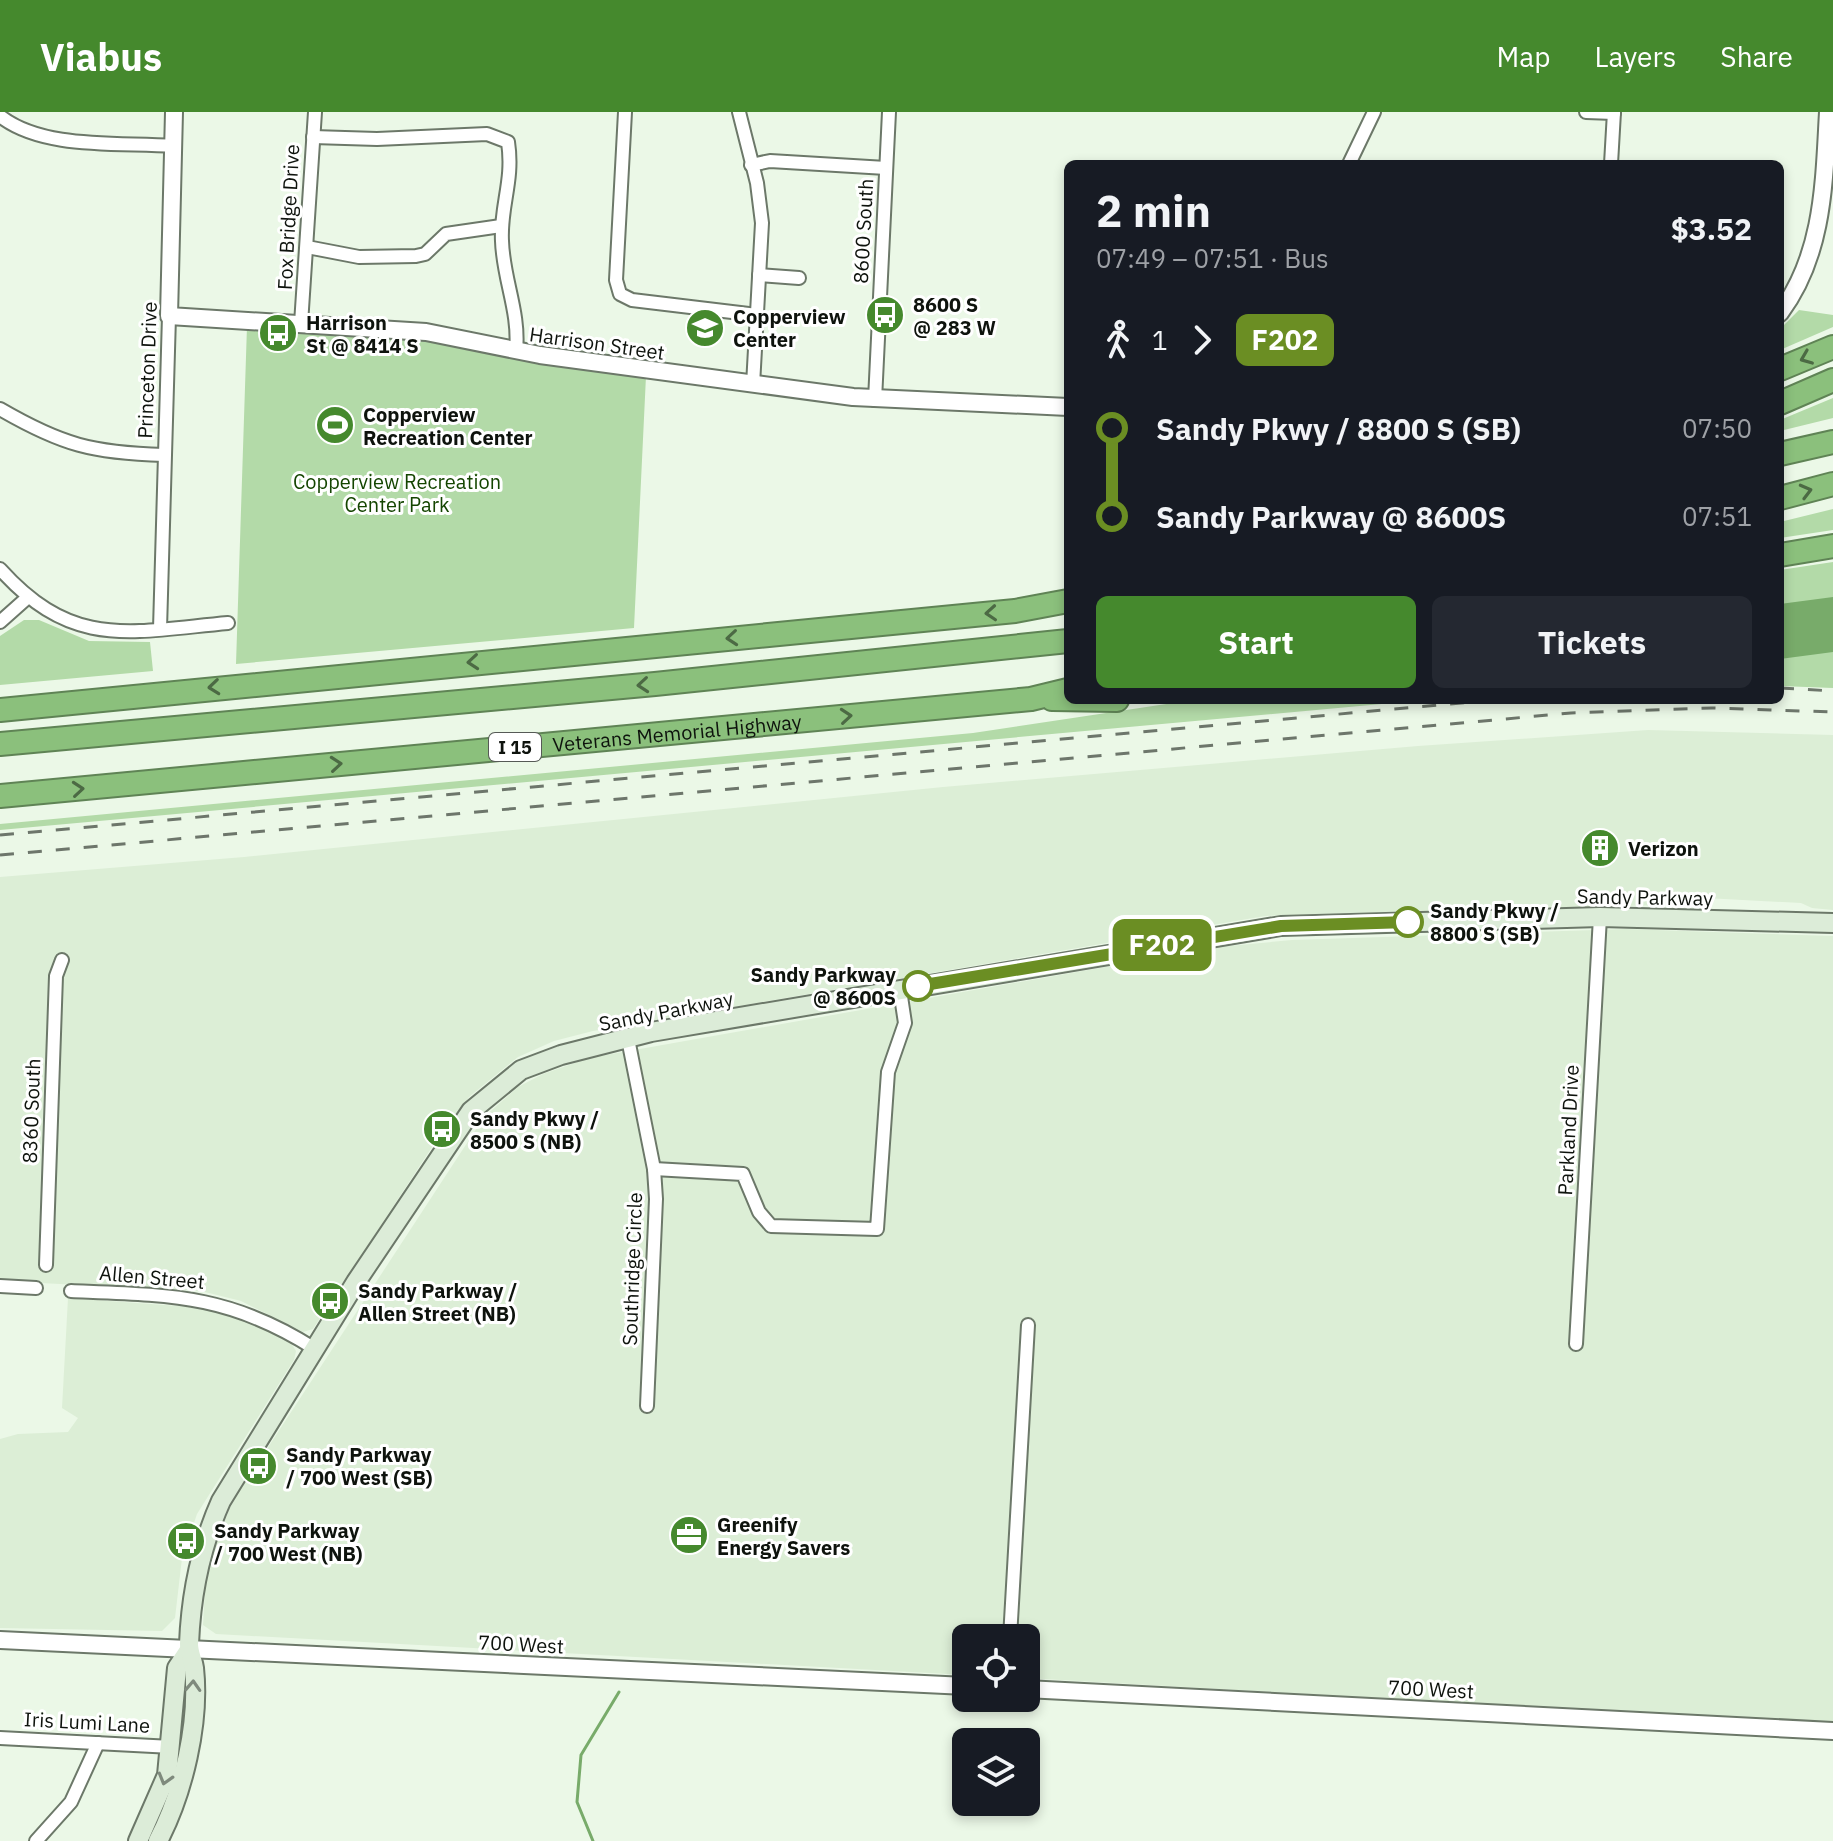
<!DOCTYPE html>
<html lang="en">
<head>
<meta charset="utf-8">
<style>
  :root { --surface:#171b24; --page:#242831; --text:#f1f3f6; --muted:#9ea1a6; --accent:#45892d }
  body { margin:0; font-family:"IBM Plex Sans",sans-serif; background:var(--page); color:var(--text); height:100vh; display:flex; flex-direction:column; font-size:30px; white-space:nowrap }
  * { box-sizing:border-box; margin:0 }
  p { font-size:26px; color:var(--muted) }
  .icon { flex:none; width:44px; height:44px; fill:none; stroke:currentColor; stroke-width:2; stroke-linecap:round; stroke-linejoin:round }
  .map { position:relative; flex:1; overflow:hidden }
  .panel { position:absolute; left:1064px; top:48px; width:720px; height:544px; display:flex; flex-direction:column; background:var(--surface); border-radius:12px; box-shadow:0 4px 12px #0003 }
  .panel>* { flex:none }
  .badge { padding:0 16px; border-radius:12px; font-size:28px; line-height:52px }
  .fabs { position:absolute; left:952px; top:1512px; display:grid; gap:16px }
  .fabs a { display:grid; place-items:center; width:88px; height:88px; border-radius:12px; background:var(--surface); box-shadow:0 4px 12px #0003; font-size:40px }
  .map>.badge { position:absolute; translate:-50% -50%; box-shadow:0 0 0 4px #fff }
  .legs { display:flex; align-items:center; gap:12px; height:88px; padding:0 32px; font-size:26px }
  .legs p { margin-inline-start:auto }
  .summary { display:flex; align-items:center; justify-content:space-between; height:136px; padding:0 32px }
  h1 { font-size:44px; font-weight:700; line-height:60px }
  .primary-button { display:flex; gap:16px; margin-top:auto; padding:16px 32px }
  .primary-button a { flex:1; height:92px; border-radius:12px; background:var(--accent); color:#fff; font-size:32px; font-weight:700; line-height:92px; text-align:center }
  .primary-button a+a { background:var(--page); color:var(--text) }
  ul { padding:0 32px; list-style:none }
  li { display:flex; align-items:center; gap:28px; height:88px; font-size:30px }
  li i { display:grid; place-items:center; width:12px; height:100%; margin:0 10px; background:currentColor }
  li i::after { content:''; width:20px; height:20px; margin:-10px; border:6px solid; border-radius:50%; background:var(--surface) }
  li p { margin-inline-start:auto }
  li:first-child i { background:linear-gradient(#0000 50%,currentColor 0) }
  li:last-child i { background:linear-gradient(currentColor 50%,#0000 0) }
  header { display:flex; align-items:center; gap:48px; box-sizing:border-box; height:112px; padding:0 40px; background:var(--accent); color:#fff }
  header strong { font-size:38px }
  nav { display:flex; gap:44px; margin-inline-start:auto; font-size:28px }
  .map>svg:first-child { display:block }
  .built { fill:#dceed6 }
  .green { fill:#b3daa8 }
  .water { fill:#78ab6a }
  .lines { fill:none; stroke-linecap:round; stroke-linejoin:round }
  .stream { stroke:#78ab6a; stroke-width:3 }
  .minor-casing { stroke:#6c7869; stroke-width:16 }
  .tertiary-casing { stroke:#6c7869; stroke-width:20 }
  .secondary-casing { stroke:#6c7869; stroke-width:22 }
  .motorway-casing { stroke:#5f8355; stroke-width:26 }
  .minor { stroke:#fff; stroke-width:12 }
  .tertiary { stroke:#fff; stroke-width:16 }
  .secondary { stroke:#dcecd8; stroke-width:18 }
  .motorway { stroke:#8bc07c; stroke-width:22 }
  .rail { stroke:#6d766b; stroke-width:3; stroke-dasharray:14 14; stroke-linecap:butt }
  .oneway { stroke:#4c6a44 }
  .oneway2 { stroke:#7f8a7d }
  .line-1-casing { stroke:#fff; stroke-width:18 }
  .line-1 { stroke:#6b8e23; stroke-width:12 }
  .stop-1-dot { fill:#fff; stroke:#6b8e23; stroke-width:4 }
  .labels { text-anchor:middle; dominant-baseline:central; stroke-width:6; stroke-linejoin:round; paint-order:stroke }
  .shield { fill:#fff; stroke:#565a56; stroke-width:2 }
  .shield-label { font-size:18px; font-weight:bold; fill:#0e130d }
  .street-label { font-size:20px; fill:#0e130d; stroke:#fff }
  .poi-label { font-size:20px; font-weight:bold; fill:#0e130d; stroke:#fff; text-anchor:start }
  .park-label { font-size:20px; fill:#144500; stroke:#fff }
  .stop-label { font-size:20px; font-weight:bold; fill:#0e130d; stroke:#fff; text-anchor:start }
</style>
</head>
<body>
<header>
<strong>Viabus</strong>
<nav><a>Map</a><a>Layers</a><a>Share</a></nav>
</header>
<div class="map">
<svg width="1833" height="1729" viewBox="0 0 1833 1729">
  <rect width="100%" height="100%" fill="#ebf8e7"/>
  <!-- built -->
  <g class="built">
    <polygon points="1648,618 1833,623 1833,798 1812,796 1801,791 1705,786 1695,792 1265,804 593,919 554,929 518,945 469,985 436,1029 313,1217 303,1220 241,1189 201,1179 0,1169 0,765 244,745 943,675 1418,634"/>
    <polygon points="1626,817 1833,824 1833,1612 1026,1566 1026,1526 966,1526 966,1563 216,1522 203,1513 206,1459 231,1392 484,1005 518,975 543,962 589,946 1218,835 1292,828"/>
    <polygon points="68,1186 206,1196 251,1210 291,1231 296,1239 294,1248 197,1402 182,1446 175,1506 162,1519 0,1516 0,1327 18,1322 68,1320 78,1306 62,1296"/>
  </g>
  <!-- green -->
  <g class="green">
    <polygon points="1799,198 1833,203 1833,215 1780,238 1780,217"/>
    <polygon points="247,214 421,227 511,245 646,264 634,516 236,552"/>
    <polygon points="1833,286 1833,306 1780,319 1780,308"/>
    <polygon points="1833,397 1833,418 1780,426 1780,410"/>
    <polygon points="1833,450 1833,576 1780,574 1780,458"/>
    <polygon points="24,508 39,508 89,529 150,530 153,559 0,573 0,524"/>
    <polygon points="1193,588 1425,588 0,718 0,712 973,621"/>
  </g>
  <!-- water -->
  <polygon class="water" points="1833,485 1833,540 1780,547 1780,492"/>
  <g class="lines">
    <!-- stream -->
    <polyline class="stream" points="593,1729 577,1690 581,1643 619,1580"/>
    <!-- minor casing -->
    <g class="minor-casing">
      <g id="minor">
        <polyline points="625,0 616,168 620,182 632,188 757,203"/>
        <polyline points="739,0 757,71 762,111 753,273"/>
        <polyline points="1586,0 1614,1"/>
        <path d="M0 4C43 38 120 30 173 34"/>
        <path d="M313 25 377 27 487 22 508 30C514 69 500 94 502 129 503 167 520 200 516 239"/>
        <polyline points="1349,52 1374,0"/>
        <polyline points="1611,52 1614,0"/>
        <polyline points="751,53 770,49 886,56"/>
        <polyline points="307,135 359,145 416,144 425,142 446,122 501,114"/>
        <polyline points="759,163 799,166"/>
        <polyline points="301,212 315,0"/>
        <polyline points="875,288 889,0"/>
        <path d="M0 297C62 333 93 341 164 343"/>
        <path d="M0 457C73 538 129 520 228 511"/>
        <polyline points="0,510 27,486"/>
        <polyline points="160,517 169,204"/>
        <polyline points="628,927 654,1057 656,1087 647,1294"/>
        <polyline points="654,1057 743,1062 759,1100 771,1114 877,1117 888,960 905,911 900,878"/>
        <polyline points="46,1153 56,864 62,848"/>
        <polyline points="0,1174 36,1176"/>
        <path d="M71 1179C169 1183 229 1182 315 1237"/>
        <polyline points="1576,1232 1600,805"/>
        <polyline points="1010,1526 1028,1213"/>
        <polyline points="0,1626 172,1635"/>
        <polyline points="36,1729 71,1690 98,1631"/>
      </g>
    </g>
    <!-- tertiary casing -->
    <g class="tertiary-casing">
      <g id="tertiary">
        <polyline points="174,0 169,204 426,220 540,243 853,285 1068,295"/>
        <path d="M1780 201C1824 142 1824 70 1828 0"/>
        <polyline points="0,1528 966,1574"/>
        <polyline points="1026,1577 1833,1619"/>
      </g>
    </g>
    <!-- secondary casing -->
    <g class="secondary-casing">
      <g id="secondary">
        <polyline points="138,1729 167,1663 177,1556 189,1538"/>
        <path d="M158 1729C183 1681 200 1611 194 1556 193 1548 189 1541 189 1532 191 1481 200 1436 221 1389L356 1170 471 999 521 958 561 943 651 920 1281 814 1600 805 1833 811"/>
      </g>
    </g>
    <!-- motorway casing -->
    <g class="motorway-casing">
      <g id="motorway">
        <polyline points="1780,257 1833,235"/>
        <polyline points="1780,291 1833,268"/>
        <polyline points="1780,342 1833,330"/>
        <polyline points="1780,386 1833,372"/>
        <polyline points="1780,443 1833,434"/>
        <polyline points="1052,587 1117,588"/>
        <polyline points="0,598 1015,499 1068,489"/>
        <polyline points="0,632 655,572 1068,529"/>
        <path id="s1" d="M0 684 1031 587 1068 578"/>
      </g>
    </g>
    <!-- minor -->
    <use href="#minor" class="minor"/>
    <!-- tertiary -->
    <use href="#tertiary" class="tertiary"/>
    <!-- secondary -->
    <use href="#secondary" class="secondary"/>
    <!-- motorway -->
    <use href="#motorway" class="motorway"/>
    <!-- rail -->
    <g class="rail">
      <polyline points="1780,576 1833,579"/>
      <polyline points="0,723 1495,588"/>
      <polyline points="0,743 1571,601 1712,596 1833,600"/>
    </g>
  </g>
  <!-- one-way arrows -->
  <defs><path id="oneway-chevron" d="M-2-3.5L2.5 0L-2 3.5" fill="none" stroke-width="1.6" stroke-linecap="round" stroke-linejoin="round" transform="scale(2)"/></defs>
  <g class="oneway">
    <use href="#oneway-chevron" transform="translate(1806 246) rotate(158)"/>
    <use href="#oneway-chevron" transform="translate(1806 379) rotate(-15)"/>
    <use href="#oneway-chevron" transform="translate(991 501) rotate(176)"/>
    <use href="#oneway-chevron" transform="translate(732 526) rotate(175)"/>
    <use href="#oneway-chevron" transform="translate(473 550) rotate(175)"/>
    <use href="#oneway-chevron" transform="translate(643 573) rotate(175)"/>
    <use href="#oneway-chevron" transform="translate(214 575) rotate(174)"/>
    <use href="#oneway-chevron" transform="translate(846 604) rotate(-5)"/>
    <use href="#oneway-chevron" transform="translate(336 652) rotate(-5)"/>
    <use href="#oneway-chevron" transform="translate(78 677) rotate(-5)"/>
  </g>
  <g class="oneway2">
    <use href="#oneway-chevron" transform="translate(193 1574) rotate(-87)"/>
    <use href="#oneway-chevron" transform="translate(165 1667) rotate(106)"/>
  </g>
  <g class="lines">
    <!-- line-1 casing -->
    <g class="line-1-casing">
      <polyline id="line-1" points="918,874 1281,814 1408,810"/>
    </g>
    <!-- line-1 -->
    <use href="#line-1" class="line-1"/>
  </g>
  <!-- icons -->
  <defs>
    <g id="bus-disc" transform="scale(2)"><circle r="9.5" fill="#45892d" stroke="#fff"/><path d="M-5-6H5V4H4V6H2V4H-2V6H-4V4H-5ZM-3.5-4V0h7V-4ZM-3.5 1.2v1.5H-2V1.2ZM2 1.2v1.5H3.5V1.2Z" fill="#fff"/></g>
    <g id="school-disc" transform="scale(2)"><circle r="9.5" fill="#45892d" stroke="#fff"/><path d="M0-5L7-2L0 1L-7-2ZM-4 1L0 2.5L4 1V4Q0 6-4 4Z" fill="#fff"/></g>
    <g id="stadium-disc" transform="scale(2)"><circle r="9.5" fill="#45892d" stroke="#fff"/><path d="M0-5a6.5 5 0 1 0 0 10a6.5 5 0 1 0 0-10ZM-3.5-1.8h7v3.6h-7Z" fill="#fff"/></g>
    <g id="building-disc" transform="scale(2)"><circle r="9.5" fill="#45892d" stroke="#fff"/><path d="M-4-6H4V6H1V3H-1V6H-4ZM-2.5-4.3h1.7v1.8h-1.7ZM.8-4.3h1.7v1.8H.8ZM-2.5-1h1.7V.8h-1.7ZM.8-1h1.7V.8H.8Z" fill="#fff"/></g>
    <g id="office-disc" transform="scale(2)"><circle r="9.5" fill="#45892d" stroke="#fff"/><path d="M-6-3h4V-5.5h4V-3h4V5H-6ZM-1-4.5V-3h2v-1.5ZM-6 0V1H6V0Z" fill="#fff"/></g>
  </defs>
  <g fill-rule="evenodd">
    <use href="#bus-disc" x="885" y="203"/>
    <use href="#school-disc" x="705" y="216"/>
    <use href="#bus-disc" x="278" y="221"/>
    <use href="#stadium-disc" x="335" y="313"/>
    <use href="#building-disc" x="1600" y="736"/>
    <use href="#bus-disc" x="442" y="1017"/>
    <use href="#bus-disc" x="330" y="1189"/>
    <use href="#bus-disc" x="258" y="1354"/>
    <use href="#office-disc" x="689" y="1423"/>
    <use href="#bus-disc" x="186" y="1429"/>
  </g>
  <!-- markers -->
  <g class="stop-1-dot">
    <circle cx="1408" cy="810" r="14"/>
    <circle cx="918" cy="874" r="14"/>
  </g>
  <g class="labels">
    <!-- shield labels -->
    <rect class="shield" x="489" y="621" width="52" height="28" rx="6"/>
    <g class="shield-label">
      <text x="515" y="635">I 15</text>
    </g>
    <!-- street labels -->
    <g class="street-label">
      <text transform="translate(288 105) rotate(-87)">Fox Bridge Drive</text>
      <text transform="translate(863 119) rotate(-87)">8600 South</text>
      <text transform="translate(597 231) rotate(8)">Harrison Street</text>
      <text transform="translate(147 258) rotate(-88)">Princeton Drive</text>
      <text stroke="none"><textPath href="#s1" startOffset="680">Veterans Memorial Highway</textPath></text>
      <text transform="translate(1645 785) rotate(1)">Sandy Parkway</text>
      <text transform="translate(666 899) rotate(-11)">Sandy Parkway</text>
      <text transform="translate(31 999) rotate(-88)">8360 South</text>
      <text transform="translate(1568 1018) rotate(-87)">Parkland Drive</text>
      <text transform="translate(632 1157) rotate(-88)">Southridge Circle</text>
      <text transform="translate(152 1165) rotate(5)">Allen Street</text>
      <text transform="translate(521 1532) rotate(3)">700 West</text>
      <text transform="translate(1431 1577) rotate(3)">700 West</text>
      <text transform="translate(87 1610) rotate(3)">Iris Lumi Lane</text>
    </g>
    <!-- poi labels -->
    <g class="poi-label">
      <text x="913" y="192">8600 S<tspan x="913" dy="23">@ 283 W</tspan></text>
      <text x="733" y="204">Copperview<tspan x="733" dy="23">Center</tspan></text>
      <text x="306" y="210">Harrison<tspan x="306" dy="23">St @ 8414 S</tspan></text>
      <text x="363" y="302">Copperview<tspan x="363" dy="23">Recreation Center</tspan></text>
      <text x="1628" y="736">Verizon</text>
      <text x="470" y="1006">Sandy Pkwy /<tspan x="470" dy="23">8500 S (NB)</tspan></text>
      <text x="358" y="1178">Sandy Parkway /<tspan x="358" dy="23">Allen Street (NB)</tspan></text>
      <text x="286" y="1342">Sandy Parkway<tspan x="286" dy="23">/ 700 West (SB)</tspan></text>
      <text x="717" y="1412">Greenify<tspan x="717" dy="23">Energy Savers</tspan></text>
      <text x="214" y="1418">Sandy Parkway<tspan x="214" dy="23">/ 700 West (NB)</tspan></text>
    </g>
    <!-- park labels -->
    <g class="park-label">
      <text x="397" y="369">Copperview Recreation<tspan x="397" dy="23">Center Park</tspan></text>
    </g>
    <!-- stop labels -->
    <g class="stop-label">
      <text x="1430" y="798">Sandy Pkwy /<tspan x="1430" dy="23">8800 S (SB)</tspan></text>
      <text x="896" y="862" text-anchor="end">Sandy Parkway<tspan x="896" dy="23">@ 8600S</tspan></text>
    </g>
  </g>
</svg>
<div class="fabs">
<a><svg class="icon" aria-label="locate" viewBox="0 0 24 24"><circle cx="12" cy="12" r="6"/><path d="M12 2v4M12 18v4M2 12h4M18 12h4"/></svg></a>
<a><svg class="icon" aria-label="layers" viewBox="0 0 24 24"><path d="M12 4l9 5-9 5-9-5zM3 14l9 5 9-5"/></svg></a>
</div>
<b class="badge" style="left:1162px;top:833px;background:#6b8e23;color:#fff">F202</b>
<section class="panel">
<div class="summary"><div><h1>2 min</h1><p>07:49 – 07:51 · Bus</p></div><b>$3.52</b></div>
<div class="legs"><svg class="icon" aria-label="walk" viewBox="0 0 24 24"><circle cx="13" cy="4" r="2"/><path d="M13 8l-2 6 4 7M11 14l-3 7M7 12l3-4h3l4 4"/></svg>1<svg class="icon" aria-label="forward" viewBox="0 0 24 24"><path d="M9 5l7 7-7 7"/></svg><b class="badge" style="background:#6b8e23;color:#fff">F202</b></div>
<ul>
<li><i style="color:#6b8e23"></i><b>Sandy Pkwy / 8800 S (SB)</b><p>07:50</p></li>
<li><i style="color:#6b8e23"></i><b>Sandy Parkway @ 8600S</b><p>07:51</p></li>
</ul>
<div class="primary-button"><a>Start</a><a>Tickets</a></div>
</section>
</div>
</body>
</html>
